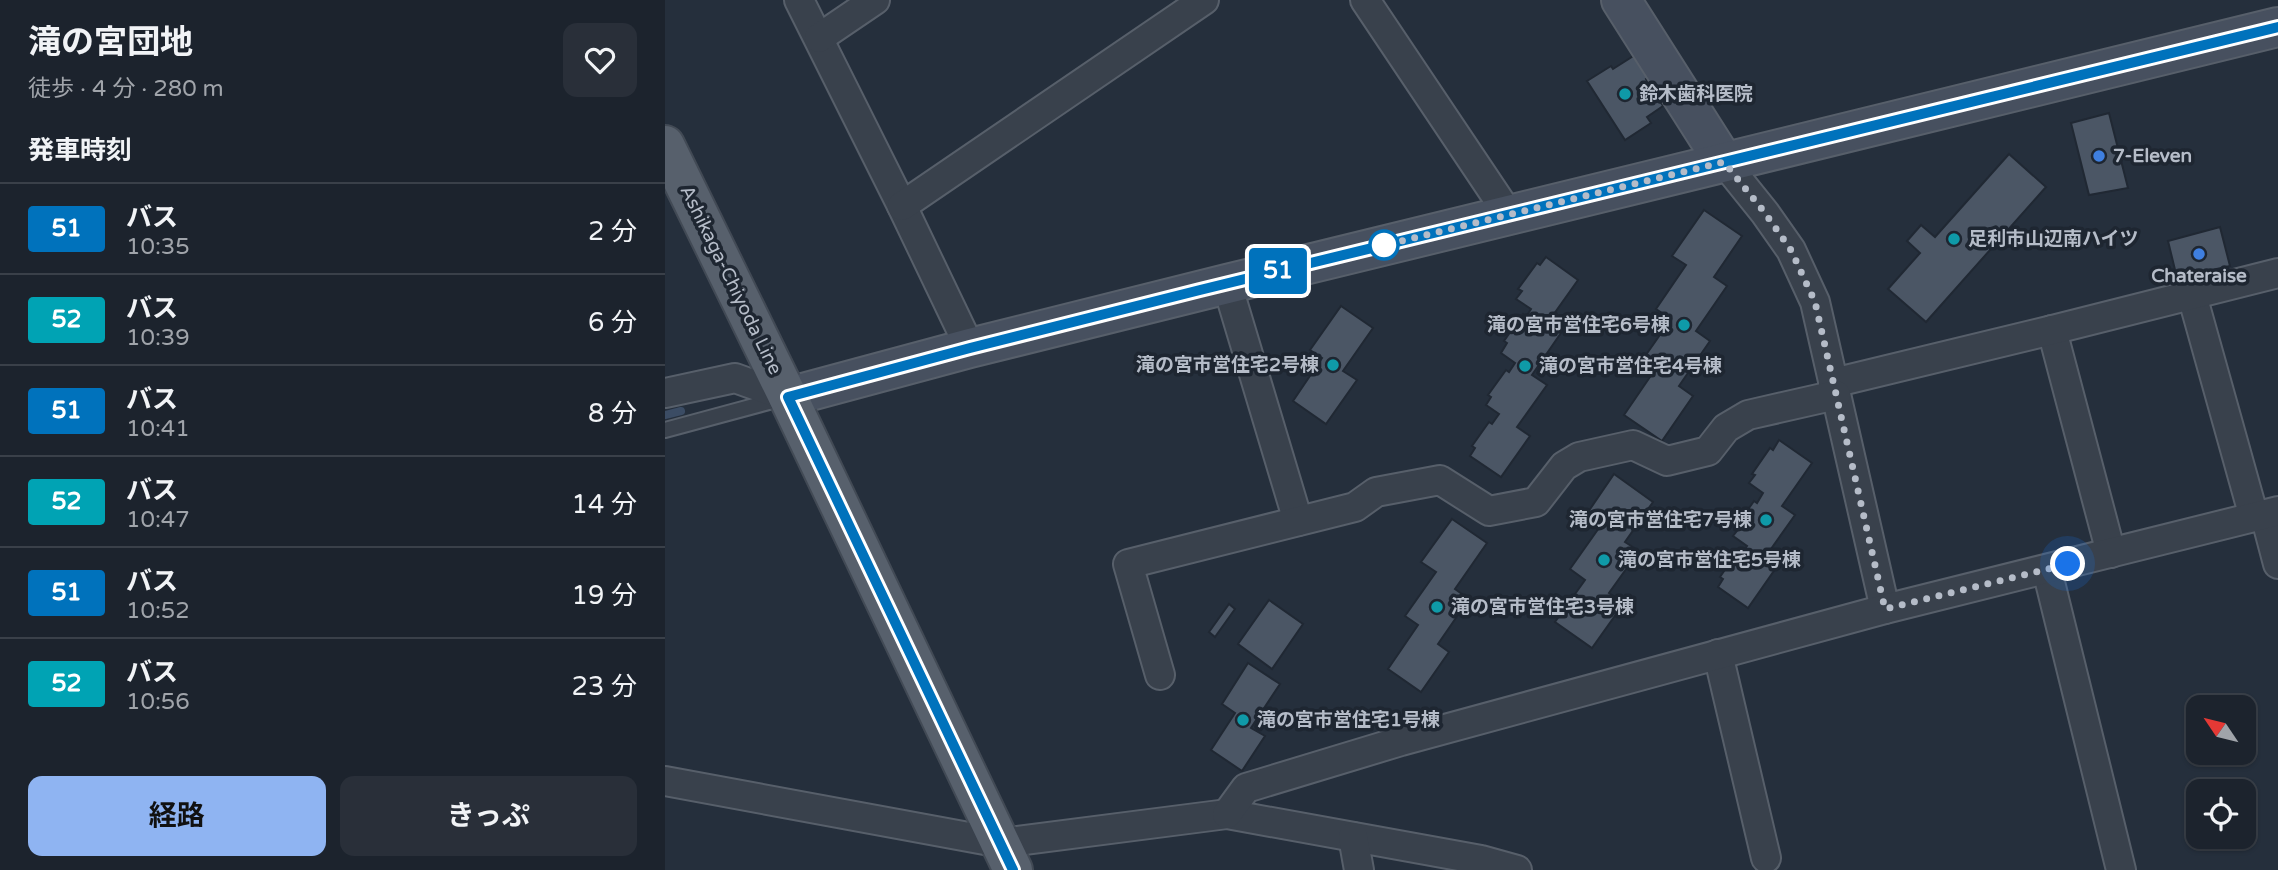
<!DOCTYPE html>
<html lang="ja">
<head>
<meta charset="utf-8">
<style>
  :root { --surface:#1c232d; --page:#292f39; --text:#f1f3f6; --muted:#a0a4aa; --line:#3a4049; --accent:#8fb4f2 }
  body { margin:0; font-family:"Varela Round","Noto Sans JP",sans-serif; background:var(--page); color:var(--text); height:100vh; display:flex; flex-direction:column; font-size:26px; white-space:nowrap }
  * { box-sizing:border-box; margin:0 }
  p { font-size:23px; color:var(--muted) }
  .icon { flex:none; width:38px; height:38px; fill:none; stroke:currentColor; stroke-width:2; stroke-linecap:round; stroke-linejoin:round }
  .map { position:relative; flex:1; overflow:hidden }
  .side { display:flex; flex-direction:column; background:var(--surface); width:665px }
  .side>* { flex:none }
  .badge { padding:0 14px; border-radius:5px; font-size:24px; line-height:46px }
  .needle { width:46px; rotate:305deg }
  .controls { position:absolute; left:1521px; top:695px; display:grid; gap:14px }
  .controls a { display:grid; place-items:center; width:70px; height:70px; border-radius:14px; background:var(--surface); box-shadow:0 2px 5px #0004,0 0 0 2px var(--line); font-size:35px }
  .you { position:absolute; width:35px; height:35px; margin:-18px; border:5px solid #fff; border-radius:50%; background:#1a73e8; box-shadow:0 0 0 10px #1a73e833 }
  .map>.badge { position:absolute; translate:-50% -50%; box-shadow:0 0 0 4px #fff }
  h2 { padding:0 28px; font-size:26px; line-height:63px }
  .round { display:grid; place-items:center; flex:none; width:74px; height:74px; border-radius:14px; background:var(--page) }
  .head { display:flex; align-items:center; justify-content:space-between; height:119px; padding:0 28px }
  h1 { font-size:33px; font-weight:700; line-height:52px }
  .primary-button { display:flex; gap:14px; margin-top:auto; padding:14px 28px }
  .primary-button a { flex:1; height:80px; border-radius:14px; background:var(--accent); color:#111; font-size:28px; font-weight:700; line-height:80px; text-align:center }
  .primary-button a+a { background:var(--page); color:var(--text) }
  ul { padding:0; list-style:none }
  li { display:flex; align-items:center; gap:21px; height:91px; padding:0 28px; border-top:2px solid var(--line) }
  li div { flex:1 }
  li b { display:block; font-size:26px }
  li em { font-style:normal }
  li .badge { min-width:77px; font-weight:700; text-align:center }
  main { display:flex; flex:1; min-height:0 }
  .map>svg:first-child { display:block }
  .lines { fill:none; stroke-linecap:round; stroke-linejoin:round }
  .stream { stroke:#3b4c64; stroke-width:8 }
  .building { fill:#4b5665; stroke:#202833; stroke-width:2 }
  .lane-casing { stroke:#575f6a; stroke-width:18 }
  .street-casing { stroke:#575f6a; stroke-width:32 }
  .secondary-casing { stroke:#575f6a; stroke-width:42 }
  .primary-casing { stroke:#424a55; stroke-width:42 }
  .lane { stroke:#39414c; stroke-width:14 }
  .street { stroke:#39414c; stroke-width:28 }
  .secondary { stroke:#47505f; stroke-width:38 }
  .primary { stroke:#57606c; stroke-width:38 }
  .line-casing { stroke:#fff; stroke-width:16 }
  .line { stroke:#0072bc; stroke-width:10 }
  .walk { stroke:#b5bcc8; stroke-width:7; stroke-dasharray:0 12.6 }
  .culture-dot { fill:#0f9aa8; stroke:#1e2631; stroke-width:2.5 }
  .shop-dot { fill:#3f7fe0; stroke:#1e2631; stroke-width:2.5 }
  .stop-dot { fill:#fff; stroke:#0072bc; stroke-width:3.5 }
  .labels { text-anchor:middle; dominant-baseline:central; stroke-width:7; stroke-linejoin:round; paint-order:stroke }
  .poi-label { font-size:19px; font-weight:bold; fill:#b5bcc8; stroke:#1e2631; text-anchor:start }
  .street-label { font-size:19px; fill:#b5bcc8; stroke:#1e2631 }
</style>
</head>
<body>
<main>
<section class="side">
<div class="head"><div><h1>滝の宮団地</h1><p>徒歩 · 4 分 · 280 m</p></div><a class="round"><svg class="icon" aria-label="heart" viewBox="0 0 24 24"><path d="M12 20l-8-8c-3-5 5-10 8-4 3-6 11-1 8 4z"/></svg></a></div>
<h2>発車時刻</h2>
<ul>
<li><span class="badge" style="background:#0072bc;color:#fff">51</span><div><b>バス</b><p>10:35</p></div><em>2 分</em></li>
<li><span class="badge" style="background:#00a3b4;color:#fff">52</span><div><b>バス</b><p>10:39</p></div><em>6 分</em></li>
<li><span class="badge" style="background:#0072bc;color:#fff">51</span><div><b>バス</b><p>10:41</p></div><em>8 分</em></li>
<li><span class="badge" style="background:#00a3b4;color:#fff">52</span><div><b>バス</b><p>10:47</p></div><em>14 分</em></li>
<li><span class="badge" style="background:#0072bc;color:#fff">51</span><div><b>バス</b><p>10:52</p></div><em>19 分</em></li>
<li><span class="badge" style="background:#00a3b4;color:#fff">52</span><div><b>バス</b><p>10:56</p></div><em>23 分</em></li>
</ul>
<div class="primary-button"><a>経路</a><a>きっぷ</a></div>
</section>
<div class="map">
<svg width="1613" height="870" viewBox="0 0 1613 870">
  <rect width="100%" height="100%" fill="#252f3c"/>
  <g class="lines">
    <!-- stream -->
    <polyline class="stream" points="0,415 16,411"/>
  </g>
  <!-- building -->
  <g class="building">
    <polygon points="970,55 984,77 981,79 998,106 982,117 986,123 960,140 922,81 946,66 948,69"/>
    <polygon points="1444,113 1463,188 1424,195 1406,123"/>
    <polygon points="1344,154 1381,187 1261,322 1223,289 1255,253 1242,241 1256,225 1270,237"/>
    <polygon points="1039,210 1077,236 1049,277 1062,286 1031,331 1045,341 1014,386 1028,396 997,441 959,415 989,371 976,362 1006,319 991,309 1021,265 1007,256"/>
    <polygon points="1555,227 1565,266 1512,278 1503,241"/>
    <polygon points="881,257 913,280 884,321 898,330 867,375 882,385 852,427 865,436 836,477 805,456 810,448 807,446 824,422 827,424 834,414 821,405 826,397 823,395 841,370 844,372 850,363 836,353 842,343 839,341 858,314 861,317 866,309 851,299 857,291 853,289 872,263 875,265"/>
    <polygon points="676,306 708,328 678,371 692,380 661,424 628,401 657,358 645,350"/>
    <polygon points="1114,440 1147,463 1117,506 1130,515 1101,556 1113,565 1083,608 1053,587 1058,579 1055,577 1072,552 1076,554 1082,546 1068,536 1075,527 1072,525 1089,501 1092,503 1098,493 1084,483 1090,475 1087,474 1105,448 1108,450"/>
    <polygon points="949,474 988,502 960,542 974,551 944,593 959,603 927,648 890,622 920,580 905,569 936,525 921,515"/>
    <polygon points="787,519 822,543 790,589 804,599 773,644 784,652 756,692 723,669 753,625 740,616 771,572 756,562"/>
    <polygon points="604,600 638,624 607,669 573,644"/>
    <polygon points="564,604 570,609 550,637 544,632"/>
    <polygon points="583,663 615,684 586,728 600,736 577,771 546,750 570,713 557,704"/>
  </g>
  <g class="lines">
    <!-- lane casing -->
    <g class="lane-casing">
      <polyline id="lane" points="0,430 115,399"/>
    </g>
    <!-- street casing -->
    <g class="street-casing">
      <g id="street">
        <polyline points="134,0 237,206 305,348"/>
        <polyline points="700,0 844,215"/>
        <polyline points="154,38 210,0"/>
        <polyline points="1059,162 1100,213 1126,250 1150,302 1220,609"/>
        <polyline points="237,206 539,0"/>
        <polyline points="562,284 633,521"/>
        <polyline points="1527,295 1589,517"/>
        <polyline points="1387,330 1446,553"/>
        <polyline points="1168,383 1387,330 1613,273"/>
        <polyline points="0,393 70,378 123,397"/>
        <polyline points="1600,515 1613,564"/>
        <polyline points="1382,570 1456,870"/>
        <polyline points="1053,654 1101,858"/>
        <polyline points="495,675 463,564 690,507 711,492 775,480 824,511 871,502 899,466 914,457 968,445 1002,461 1043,451 1061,428 1083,415 1171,395"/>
        <polyline points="0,781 336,843 562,814 816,860 852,870"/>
        <polyline points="562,814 581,788 736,741 1220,609 1613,511"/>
        <polyline points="688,837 694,870"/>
      </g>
    </g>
    <!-- secondary casing -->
    <g class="secondary-casing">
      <g id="secondary">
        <polyline points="956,0 1059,162"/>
        <polyline points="123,397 305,348 562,284 1613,27"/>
      </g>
    </g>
    <!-- primary casing -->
    <g class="primary-casing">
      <polyline id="primary" points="0,145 123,397 348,870"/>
    </g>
    <!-- lane -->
    <use href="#lane" class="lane"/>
    <!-- street -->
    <use href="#street" class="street"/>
    <!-- secondary -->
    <use href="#secondary" class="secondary"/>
    <!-- primary -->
    <use href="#primary" class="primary"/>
  </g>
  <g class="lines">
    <!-- line casing -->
    <g class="line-casing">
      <polyline id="line" points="348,870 123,397 305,348 535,290 1613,27"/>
    </g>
    <!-- line -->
    <use href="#line" class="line"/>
    <!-- walk -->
    <polyline class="walk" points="719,245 716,246 1059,162 1100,213 1126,250 1150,302 1220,609 1403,564"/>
  </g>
  <!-- markers -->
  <g class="culture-dot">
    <circle cx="960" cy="94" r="7"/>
    <circle cx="1289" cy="239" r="7"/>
    <circle cx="1019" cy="325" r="7"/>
    <circle cx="668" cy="365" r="7"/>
    <circle cx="860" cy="366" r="7"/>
    <circle cx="1101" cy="520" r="7"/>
    <circle cx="939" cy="560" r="7"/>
    <circle cx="772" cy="607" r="7"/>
    <circle cx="578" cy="720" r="7"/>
  </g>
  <g class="shop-dot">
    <circle cx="1434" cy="156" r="7"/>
    <circle cx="1534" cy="254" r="7"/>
  </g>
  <circle class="stop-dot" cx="719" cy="245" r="14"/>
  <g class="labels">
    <!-- poi labels -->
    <g class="poi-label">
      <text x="974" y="94">鈴木歯科医院</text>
      <text x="1448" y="156">7-Eleven</text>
      <text x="1303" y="239">足利市山辺南ハイツ</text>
      <text x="1534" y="276" text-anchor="middle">Chateraise</text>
      <text x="1005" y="325" text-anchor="end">滝の宮市営住宅6号棟</text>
      <text x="654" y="365" text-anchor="end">滝の宮市営住宅2号棟</text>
      <text x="874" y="366">滝の宮市営住宅4号棟</text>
      <text x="1087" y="520" text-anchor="end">滝の宮市営住宅7号棟</text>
      <text x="953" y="560">滝の宮市営住宅5号棟</text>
      <text x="786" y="607">滝の宮市営住宅3号棟</text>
      <text x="592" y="720">滝の宮市営住宅1号棟</text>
    </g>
    <!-- street labels -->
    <g class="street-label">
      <text transform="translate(66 280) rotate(64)">Ashikaga-Chiyoda Line</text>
    </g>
  </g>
</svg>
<div class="controls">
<a><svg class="needle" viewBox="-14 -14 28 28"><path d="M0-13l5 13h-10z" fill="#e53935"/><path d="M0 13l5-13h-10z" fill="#a0a4aa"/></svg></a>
<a><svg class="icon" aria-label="locate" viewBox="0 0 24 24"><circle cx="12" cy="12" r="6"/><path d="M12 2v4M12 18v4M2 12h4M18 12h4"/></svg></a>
</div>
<div class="you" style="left:1403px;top:564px"></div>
<b class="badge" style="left:613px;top:271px;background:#0072bc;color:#fff">51</b>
</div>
</main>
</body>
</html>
